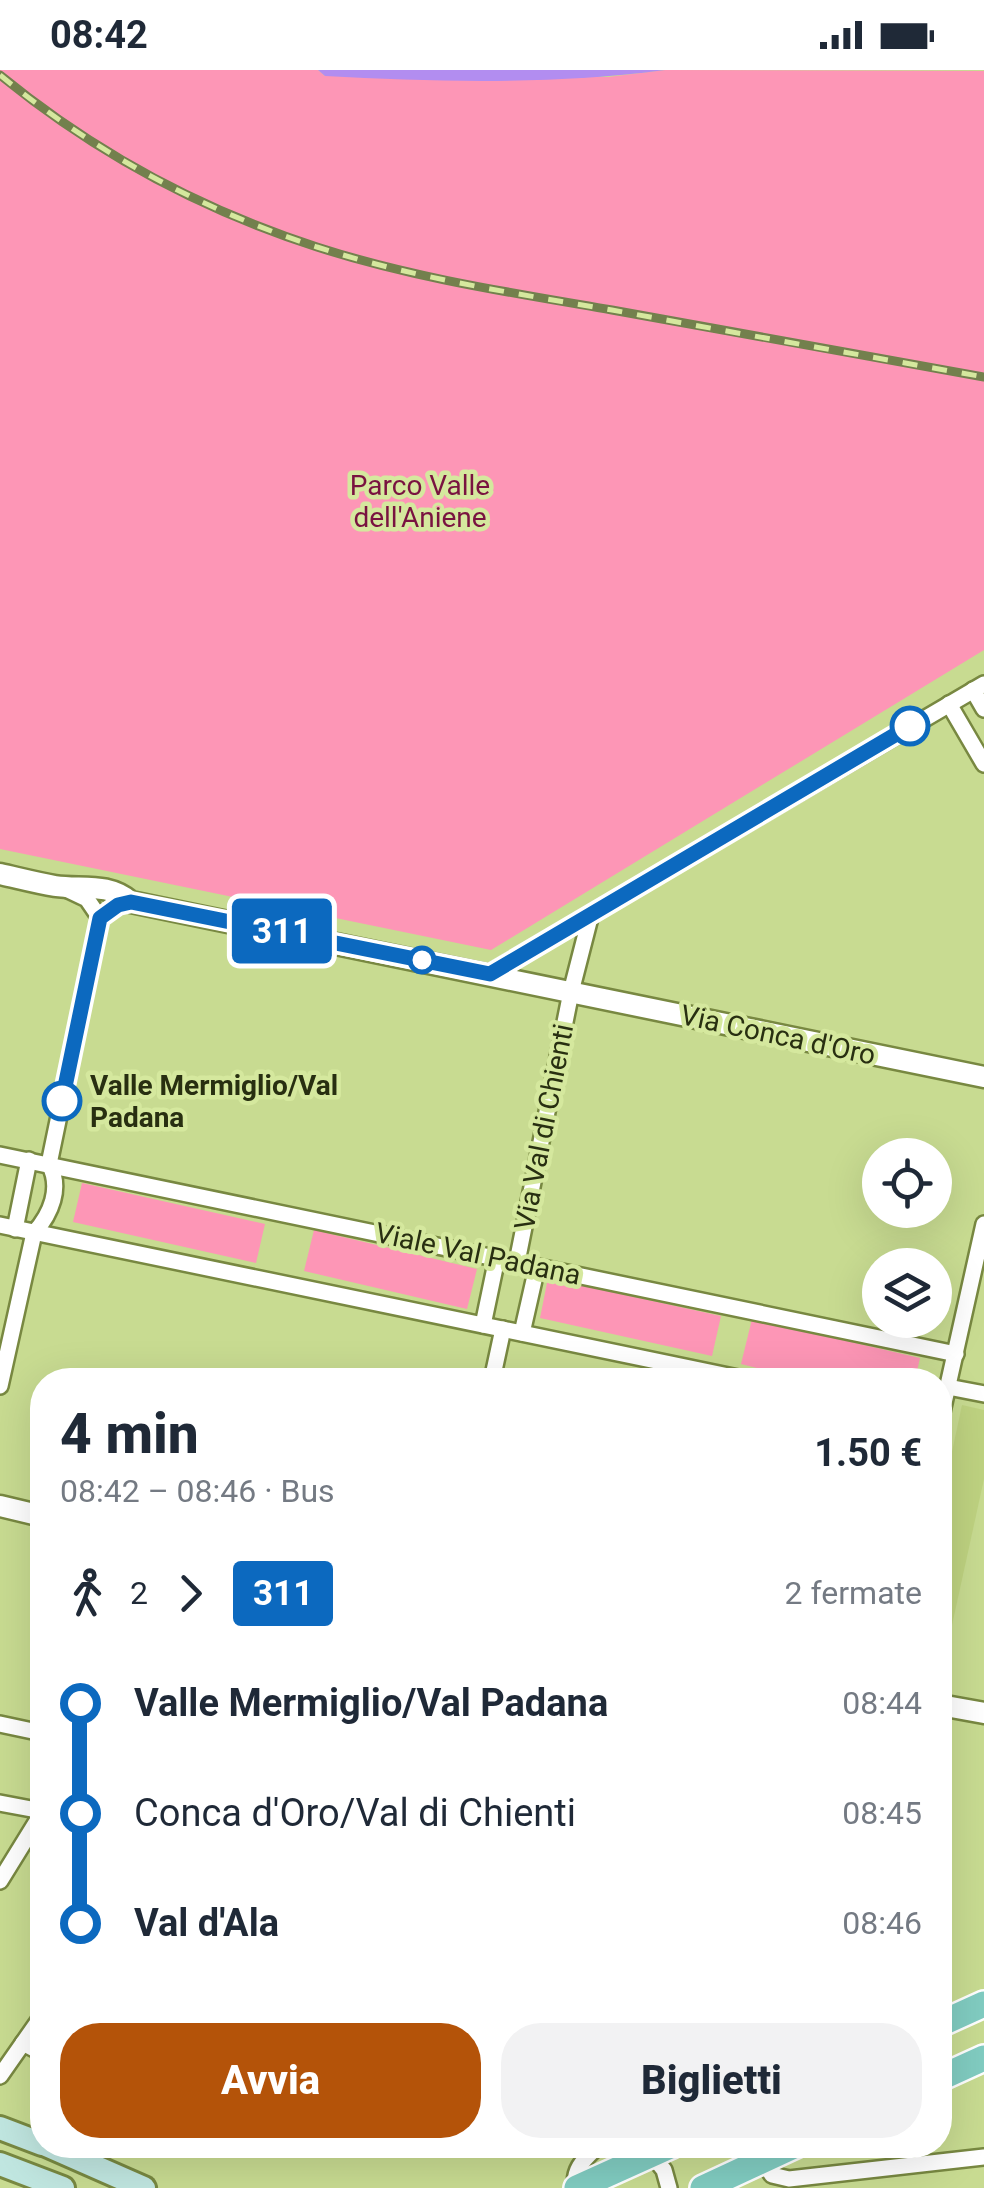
<!DOCTYPE html>
<html lang="it">
<head>
<meta charset="utf-8">
<style>
  :root { --surface:#fff; --page:#f2f2f3; --text:#1f2937; --muted:#747a83; --accent:#b45309 }
  body { margin:0; font-family:Roboto,sans-serif; background:var(--page); color:var(--text); height:100vh; display:flex; flex-direction:column; font-size:38px; white-space:nowrap }
  * { box-sizing:border-box; margin:0 }
  p { font-size:32px; color:var(--muted) }
  .icon { flex:none; width:55px; height:55px; fill:none; stroke:currentColor; stroke-width:2; stroke-linecap:round; stroke-linejoin:round }
  .map { position:relative; flex:1; overflow:hidden }
  .details { position:absolute; left:30px; top:1298px; width:922px; height:790px; display:flex; flex-direction:column; background:var(--surface); border-radius:40px; box-shadow:0 10px 40px #0002 }
  .details>* { flex:none }
  .badge { padding:0 20px; border-radius:8px; font-size:35px; line-height:65px }
  .fabs { position:absolute; left:862px; top:1068px; display:grid; gap:20px }
  .fabs a { display:grid; place-items:center; width:90px; height:90px; border-radius:50%; background:var(--surface); box-shadow:0 10px 40px #0002; font-size:50px }
  .map>.badge { position:absolute; translate:-50% -50%; box-shadow:0 0 0 5px #fff }
  .legs { display:flex; align-items:center; gap:15px; height:110px; padding:0 30px; font-size:32px }
  .legs p { margin-inline-start:auto }
  .headline { display:flex; align-items:center; justify-content:space-between; height:170px; padding:0 30px }
  h1 { font-size:55px; font-weight:800; line-height:75px }
  .primary-button { display:flex; gap:20px; margin-top:auto; padding:20px 30px }
  .primary-button a { flex:1; height:115px; border-radius:40px; background:var(--accent); color:#fff; font-size:40px; font-weight:800; line-height:115px; text-align:center }
  .primary-button a+a { background:var(--page); color:var(--text) }
  ul { padding:0 30px; list-style:none }
  li { display:flex; align-items:center; gap:35px; height:110px; font-size:38px }
  li i { display:grid; place-items:center; width:15px; height:100%; margin:0 12px; background:currentColor }
  li i::after { content:''; width:25px; height:25px; margin:-12px; border:8px solid; border-radius:50%; background:var(--surface) }
  li p { margin-inline-start:auto }
  li:first-child i { background:linear-gradient(#0000 50%,currentColor 0) }
  li:last-child i { background:linear-gradient(currentColor 50%,#0000 0) }
  .status { display:flex; justify-content:space-between; align-items:center; height:70px; padding:0 50px; background:var(--surface); direction:ltr }
  .status svg { height:28px; fill:currentColor }
  .map>svg:first-child { display:block }
  .built { fill:#bed280 }
  .green { fill:#fd96b6 }
  .water { fill:#b28df0 }
  .lines { fill:none; stroke-linecap:round; stroke-linejoin:round }
  .minor-casing { stroke:#788841; stroke-width:20 }
  .tertiary-casing { stroke:#788841; stroke-width:25 }
  .secondary-casing { stroke:#788841; stroke-width:28 }
  .primary-casing { stroke:#fff; stroke-width:30 }
  .minor { stroke:#fff; stroke-width:15 }
  .tertiary { stroke:#fff; stroke-width:20 }
  .secondary { stroke:#c0e6e0; stroke-width:22 }
  .primary { stroke:#81ccc1; stroke-width:25 }
  .rail-casing { stroke:#73804d; stroke-width:9 }
  .rail { stroke:#d5e89e; stroke-width:5; stroke-dasharray:15; stroke-linecap:butt }
  .line-1-casing { stroke:#fff; stroke-width:22 }
  .line-1 { stroke:#0c69bf; stroke-width:15 }
  .stop-1-dot { fill:#fff; stroke:#0c69bf; stroke-width:5 }
  .labels { text-anchor:middle; dominant-baseline:central; stroke-width:9; stroke-linejoin:round; paint-order:stroke }
  .park-label { font-size:28px; fill:#791340; stroke:#d5e89e }
  .street-label { font-size:28px; fill:#282f11; stroke:#d5e89e }
  .stop-label { font-size:28px; font-weight:bold; fill:#282f11; stroke:#d5e89e; text-anchor:start }
</style>
</head>
<body>
<div class="status"><b>08:42</b><svg viewBox="0 0 49 12"><path d="M0 12V9h3v3zM5 12V6h3v6zM10 12V3h3v9zM15 12V0h3v12zM26 1h20v11H26zM47 4h2v5h-2z"/></svg></div>
<div class="map">
<svg width="984" height="2118" viewBox="0 0 984 2118">
  <rect width="100%" height="100%" fill="#c8db91"/>
  <!-- built -->
  <polygon class="built" points="962,1335 984,1340 984,1409 940,1610 940,1438"/>
  <!-- green -->
  <g class="green">
    <polygon points="0,0 318,0 325,6 608,7 665,0 984,1 984,580 491,880 0,779"/>
    <polygon points="82,1113 265,1154 256,1193 73,1152"/>
    <polygon points="314,1160 477,1199 467,1239 304,1201"/>
    <polygon points="548,1208 721,1246 712,1286 540,1248"/>
    <polygon points="752,1249 920,1288 915,1310 806,1310 741,1294"/>
  </g>
  <!-- water -->
  <path class="water" d="M318 0H665C552 15 439 12 325 6Z"/>
  <g class="lines">
    <!-- minor casing -->
    <g class="minor-casing">
      <g id="minor">
        <polyline points="973,620 984,639"/>
        <polyline points="949,634 984,694"/>
        <polyline points="66,819 87,829 100,848"/>
        <polyline points="489,904 984,614"/>
        <polyline points="0,1085 956,1284"/>
        <polyline points="0,1155 748,1310"/>
        <polyline points="15,1159 29,1090"/>
        <polyline points="517,1192 571,922 591,844"/>
        <polyline points="483,1255 497,1188"/>
        <polyline points="522,1263 537,1197"/>
        <polyline points="329,1310 333,1310"/>
        <polyline points="492,1310 503,1259"/>
        <path d="M0 1316 34 1163C51 1144 62 1118 49 1094L100 848 118 835 131 832"/>
        <polyline points="948,1317 984,1324"/>
        <polyline points="940,1351 984,1154"/>
        <polyline points="0,1654 42,1663"/>
        <polyline points="0,1733 42,1741"/>
        <polyline points="0,1811 42,1743"/>
        <polyline points="23,1973 42,1983"/>
        <polyline points="0,2006 42,1946"/>
        <polyline points="651,2084 664,2100 669,2118"/>
        <polyline points="762,2090 772,2105 789,2109 984,2087"/>
        <path d="M576 2118C572 2098 586 2088 599 2075"/>
      </g>
    </g>
    <!-- tertiary casing -->
    <g class="tertiary-casing">
      <g id="tertiary">
        <path d="M0 804C18 808 37 813 55 816 81 820 108 812 131 832L984 1007"/>
        <polyline points="0,1436 42,1446"/>
        <polyline points="940,1635 984,1643"/>
      </g>
    </g>
    <!-- secondary casing -->
    <g class="secondary-casing">
      <g id="secondary">
        <polyline points="0,2058 42,2074"/>
        <polyline points="46,2075 144,2118"/>
        <polyline points="0,2094 63,2118"/>
      </g>
    </g>
    <!-- primary casing -->
    <g class="primary-casing">
      <g id="primary">
        <polyline points="940,1954 984,1934"/>
        <polyline points="940,2008 984,1988"/>
        <polyline points="577,2118 672,2075"/>
        <polyline points="703,2118 796,2075"/>
      </g>
    </g>
    <!-- minor -->
    <use href="#minor" class="minor"/>
    <!-- tertiary -->
    <use href="#tertiary" class="tertiary"/>
    <!-- secondary -->
    <use href="#secondary" class="secondary"/>
    <!-- primary -->
    <use href="#primary" class="primary"/>
    <!-- rail casing -->
    <g class="rail-casing">
      <path id="rail" d="M0 5C94 82 202 140 317 177 413 208 513 223 612 240 736 263 860 285 984 307"/>
    </g>
    <!-- rail -->
    <use href="#rail" class="rail"/>
  </g>
  <g class="lines">
    <!-- line-1 casing -->
    <g class="line-1-casing">
      <polyline id="line-1" points="62,1031 100,848 118,835 131,832 490,904 910,656"/>
    </g>
    <!-- line-1 -->
    <use href="#line-1" class="line-1"/>
  </g>
  <!-- markers -->
  <g class="stop-1-dot">
    <circle cx="910" cy="656" r="18"/>
    <circle cx="422" cy="890" r="12"/>
    <circle cx="62" cy="1031" r="18"/>
  </g>
  <g class="labels">
    <!-- park labels -->
    <g class="park-label">
      <text x="420" y="415">Parco Valle<tspan x="420" dy="32">dell'Aniene</tspan></text>
    </g>
    <!-- street labels -->
    <g class="street-label">
      <text transform="translate(778 965) rotate(12)">Via Conca d'Oro</text>
      <text transform="translate(544 1057) rotate(-79)">Via Val di Chienti</text>
      <text transform="translate(478 1184) rotate(12)">Viale Val Padana</text>
    </g>
    <!-- stop labels -->
    <g class="stop-label">
      <text x="90" y="1015">Valle Mermiglio/Val<tspan x="90" dy="32">Padana</tspan></text>
    </g>
  </g>
</svg>
<div class="fabs">
<a><svg class="icon" aria-label="locate" viewBox="0 0 24 24"><circle cx="12" cy="12" r="6"/><path d="M12 2v4M12 18v4M2 12h4M18 12h4"/></svg></a>
<a><svg class="icon" aria-label="layers" viewBox="0 0 24 24"><path d="M12 4l9 5-9 5-9-5zM3 14l9 5 9-5"/></svg></a>
</div>
<b class="badge" style="left:282px;top:861px;background:#0c69bf;color:#fff">311</b>
<section class="details">
<div class="headline"><div><h1>4 min</h1><p>08:42 – 08:46 · Bus</p></div><b>1.50 €</b></div>
<div class="legs"><svg class="icon" aria-label="walk" viewBox="0 0 24 24"><circle cx="13" cy="4" r="2"/><path d="M13 8l-2 6 4 7M11 14l-3 7M7 12l3-4h3l4 4"/></svg>2<svg class="icon" aria-label="forward" viewBox="0 0 24 24"><path d="M9 5l7 7-7 7"/></svg><b class="badge" style="background:#0c69bf;color:#fff">311</b><p>2 fermate</p></div>
<ul>
<li><i style="color:#0c69bf"></i><b>Valle Mermiglio/Val Padana</b><p>08:44</p></li>
<li><i style="color:#0c69bf"></i><span>Conca d'Oro/Val di Chienti</span><p>08:45</p></li>
<li><i style="color:#0c69bf"></i><b>Val d'Ala</b><p>08:46</p></li>
</ul>
<div class="primary-button"><a>Avvia</a><a>Biglietti</a></div>
</section>
</div>
</body>
</html>
